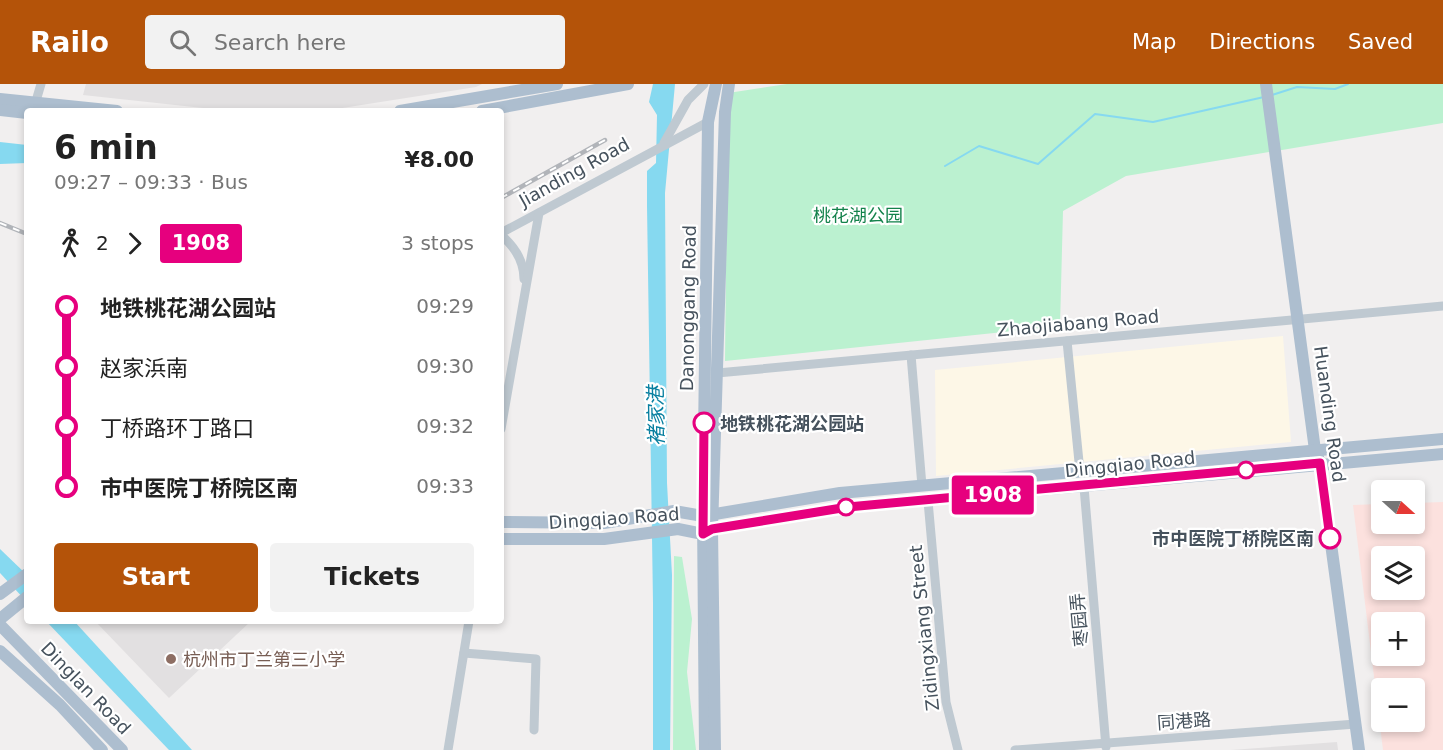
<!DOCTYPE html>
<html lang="en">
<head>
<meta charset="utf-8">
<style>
  :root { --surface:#fff; --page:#f2f2f2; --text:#222; --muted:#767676; --accent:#b45309 }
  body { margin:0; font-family:"DejaVu Sans","Noto Sans SC",sans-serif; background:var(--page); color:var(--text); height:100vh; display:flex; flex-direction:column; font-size:22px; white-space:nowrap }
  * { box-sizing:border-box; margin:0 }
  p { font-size:20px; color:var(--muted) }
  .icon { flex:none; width:33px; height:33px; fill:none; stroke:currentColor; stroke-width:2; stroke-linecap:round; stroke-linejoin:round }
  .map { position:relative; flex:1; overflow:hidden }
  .side { position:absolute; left:24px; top:24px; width:480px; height:516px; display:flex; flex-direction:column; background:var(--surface); border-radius:6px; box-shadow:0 3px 9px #0003 }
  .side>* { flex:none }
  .badge { padding:0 12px; border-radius:4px; font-size:21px; line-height:39px }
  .needle { width:39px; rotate:111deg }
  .fabs { position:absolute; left:1371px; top:396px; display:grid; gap:12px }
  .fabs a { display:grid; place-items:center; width:54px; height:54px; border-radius:6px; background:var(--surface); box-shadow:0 3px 9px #0003; font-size:30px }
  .map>.badge { position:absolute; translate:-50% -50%; box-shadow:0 0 0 3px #fff }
  .legs { display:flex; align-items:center; gap:9px; height:66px; padding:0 30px; font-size:20px }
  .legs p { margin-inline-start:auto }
  .headline { display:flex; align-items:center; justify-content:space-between; height:102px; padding:0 30px }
  h1 { font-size:33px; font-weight:800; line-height:45px }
  .button { display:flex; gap:12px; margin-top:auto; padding:12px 30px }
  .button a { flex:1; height:69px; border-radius:6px; background:var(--accent); color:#fff; font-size:24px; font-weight:800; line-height:69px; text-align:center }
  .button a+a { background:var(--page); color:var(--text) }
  ul { padding:0 30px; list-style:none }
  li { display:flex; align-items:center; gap:21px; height:60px; font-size:22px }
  li i { display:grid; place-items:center; width:9px; height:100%; margin:0 8px; background:currentColor }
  li i::after { content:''; width:15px; height:15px; margin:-8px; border:4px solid; border-radius:50%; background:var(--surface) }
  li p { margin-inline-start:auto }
  li:first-child i { background:linear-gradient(#0000 50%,currentColor 0) }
  li:last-child i { background:linear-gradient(currentColor 50%,#0000 0) }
  header { display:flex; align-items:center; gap:36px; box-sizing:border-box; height:84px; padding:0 30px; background:var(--accent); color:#fff }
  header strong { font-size:28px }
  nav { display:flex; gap:33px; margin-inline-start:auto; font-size:21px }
  .search { width:420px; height:54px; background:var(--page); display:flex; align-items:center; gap:15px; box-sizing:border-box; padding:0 21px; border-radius:6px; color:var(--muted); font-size:22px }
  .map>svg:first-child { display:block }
  .commercial { fill:#fdf7e7 }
  .education { fill:#e2e0e1 }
  .medical { fill:#fce1de; fill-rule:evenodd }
  .green { fill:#bbf1d0 }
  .water { fill:#86d9f0 }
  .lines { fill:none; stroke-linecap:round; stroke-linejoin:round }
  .stream { stroke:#86d9f0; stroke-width:2 }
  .minor { stroke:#bfc9d1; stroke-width:9 }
  .major { stroke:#adbecf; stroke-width:12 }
  .rail-casing { stroke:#b1b4b9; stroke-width:4.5 }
  .rail { stroke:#fff; stroke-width:2; stroke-dasharray:7; stroke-linecap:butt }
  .line-1-casing { stroke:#fff; stroke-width:14 }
  .line-1 { stroke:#e6007e; stroke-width:9 }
  .stop-1-dot { fill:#fff; stroke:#e6007e; stroke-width:3 }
  .education-dot { fill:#8d6e63; stroke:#fff; stroke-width:2 }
  .labels { text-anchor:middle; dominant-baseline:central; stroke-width:4.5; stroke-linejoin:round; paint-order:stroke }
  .street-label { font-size:18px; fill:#46525d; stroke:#fff }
  .park-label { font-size:18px; fill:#13824b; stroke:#fff }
  .stop-label { font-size:18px; font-weight:bold; fill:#46525d; stroke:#fff; text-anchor:start }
  .education-label { font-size:18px; fill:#785e54; stroke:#fff; text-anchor:start }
  .water-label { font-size:20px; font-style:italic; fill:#077fa0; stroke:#fff }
</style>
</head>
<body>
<header>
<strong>Railo</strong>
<div class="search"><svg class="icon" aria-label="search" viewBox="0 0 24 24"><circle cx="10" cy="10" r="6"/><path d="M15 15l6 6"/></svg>Search here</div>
<nav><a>Map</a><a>Directions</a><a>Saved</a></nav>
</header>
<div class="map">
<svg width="1443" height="666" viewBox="0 0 1443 666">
  <rect width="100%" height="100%" fill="#f1efef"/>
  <!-- commercial -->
  <polygon class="commercial" points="1283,252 1291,358 936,392 935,286"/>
  <!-- education -->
  <g class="education">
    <polygon points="86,0 482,0 476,3 336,25 256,27 212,25 83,11"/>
    <polygon points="95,537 251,537 169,614"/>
    <polygon points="1337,658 1338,666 1231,666"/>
  </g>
  <!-- medical -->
  <path class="medical" d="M1443 418V666H1383L1353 421 1381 420 1382 440H1414L1415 419ZM1382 472H1414V506H1382ZM1382 538H1414V572H1382ZM1382 604H1414V638H1382Z"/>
  <!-- green -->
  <g class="green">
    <polygon points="787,0 1443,0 1443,39 1126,92 1063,127 1060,242 725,277 728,9"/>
    <polygon points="674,472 682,473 692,535 687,588 696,666 673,666"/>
  </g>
  <!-- water -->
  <g class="water">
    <polygon points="653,0 675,0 665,109 667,399 672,491 670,666 653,666 653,519 647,122 647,87 656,79 657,31 649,18"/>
    <polygon points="0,58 27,61 27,79 0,80"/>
    <polygon points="0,465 27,491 27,518 0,489"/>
    <polygon points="46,537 74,537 192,666 169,666"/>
  </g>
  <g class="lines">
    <!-- stream -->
    <g class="stream">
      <polyline points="1272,11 1297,3 1335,5 1348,0"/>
      <polyline points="945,82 979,62 1038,80 1095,30 1153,38 1264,13"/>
    </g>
    <!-- minor -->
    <g class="minor">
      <polyline points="33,27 41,0"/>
      <polyline points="664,59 688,16 704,0"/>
      <polyline points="501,149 708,38"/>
      <path d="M501 151C515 163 524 177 524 195"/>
      <polyline points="1067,257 1080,388"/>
      <polyline points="911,271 922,402"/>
      <polyline points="717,289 1443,222"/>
      <polyline points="501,345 539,129"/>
      <polyline points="1084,403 1106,663"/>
      <polyline points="928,417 946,618 958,666"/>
      <polyline points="464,569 536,575 534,646"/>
      <polyline points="448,666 469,537"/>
      <polyline points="1015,666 1356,640"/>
    </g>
    <!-- major -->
    <g class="major">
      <polyline points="1266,0 1315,366 1320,379 1359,666"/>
      <polyline points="0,15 117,27"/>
      <polyline points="0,26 27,29"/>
      <polyline points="400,27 557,0"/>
      <polyline points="482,27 628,0"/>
      <polyline points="501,438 604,439 674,427 703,432 840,409 1443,355"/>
      <polyline points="501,455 604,455 678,445 703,450 712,445 848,423 1443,370"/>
      <polyline points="0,510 27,490"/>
      <polyline points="0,535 27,513"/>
      <polyline points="0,541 122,666"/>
      <polyline points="0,567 60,621 102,666"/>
      <polyline points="705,666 703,432 708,38 716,0"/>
      <polyline points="715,666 712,445 725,28 729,0"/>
    </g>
    <!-- rail casing -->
    <g class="rail-casing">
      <g id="rail">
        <polyline points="501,114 605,56"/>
        <polyline points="0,139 27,150"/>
      </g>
    </g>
    <!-- rail -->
    <use href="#rail" class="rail"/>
  </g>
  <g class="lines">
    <!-- line-1 casing -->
    <g class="line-1-casing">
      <polyline id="line-1" points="704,339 703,450 712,445 848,423 1320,379 1330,454"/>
    </g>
    <!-- line-1 -->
    <use href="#line-1" class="line-1"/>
  </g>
  <!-- markers -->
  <g class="stop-1-dot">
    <circle cx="704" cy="339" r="10"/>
    <circle cx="1246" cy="386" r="8"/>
    <circle cx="846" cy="423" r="8"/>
    <circle cx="1330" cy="454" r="10"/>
  </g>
  <circle class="education-dot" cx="171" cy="575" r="6"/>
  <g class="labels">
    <!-- street labels -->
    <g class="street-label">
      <text transform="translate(574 88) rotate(-29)">Jianding Road</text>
      <text transform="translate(688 224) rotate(-89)">Danonggang Road</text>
      <text transform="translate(1078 239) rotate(-5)">Zhaojiabang Road</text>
      <text transform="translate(1330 330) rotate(82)">Huanding Road</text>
      <text transform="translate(1130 380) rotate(-6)">Dingqiao Road</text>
      <text transform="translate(614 434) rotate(-4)">Dingqiao Road</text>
      <text transform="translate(1079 536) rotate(-95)">枣园弄</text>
      <text transform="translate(924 544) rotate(-96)">Zidingxiang Street</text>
      <text transform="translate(86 604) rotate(46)">Dinglan Road</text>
      <text transform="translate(1184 637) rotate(-4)">同港路</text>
    </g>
    <!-- park labels -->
    <g class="park-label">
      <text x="858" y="131">桃花湖公园</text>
    </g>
    <!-- stop labels -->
    <g class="stop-label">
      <text x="720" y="339">地铁桃花湖公园站</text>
      <text x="1314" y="454" text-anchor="end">市中医院丁桥院区南</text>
    </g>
    <!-- education labels -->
    <g class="education-label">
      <text x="183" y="575">杭州市丁兰第三小学</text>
    </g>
    <!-- water labels -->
    <g class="water-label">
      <text transform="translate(656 332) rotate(-91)">褚家港</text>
    </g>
  </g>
</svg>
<div class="fabs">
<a><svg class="needle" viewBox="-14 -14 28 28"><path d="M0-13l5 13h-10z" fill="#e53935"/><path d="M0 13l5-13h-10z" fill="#767676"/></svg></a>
<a><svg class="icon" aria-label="layers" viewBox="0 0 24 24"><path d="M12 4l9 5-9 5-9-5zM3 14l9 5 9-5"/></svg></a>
<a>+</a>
<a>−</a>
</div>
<b class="badge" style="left:993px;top:411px;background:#e6007e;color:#fff">1908</b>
<section class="side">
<div class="headline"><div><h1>6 min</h1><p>09:27 – 09:33 · Bus</p></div><b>¥8.00</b></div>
<div class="legs"><svg class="icon" aria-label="walk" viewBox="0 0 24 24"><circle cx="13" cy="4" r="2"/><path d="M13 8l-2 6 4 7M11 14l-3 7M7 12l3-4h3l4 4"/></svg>2<svg class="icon" aria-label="forward" viewBox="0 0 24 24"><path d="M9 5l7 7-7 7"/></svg><b class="badge" style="background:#e6007e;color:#fff">1908</b><p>3 stops</p></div>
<ul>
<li><i style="color:#e6007e"></i><b>地铁桃花湖公园站</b><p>09:29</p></li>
<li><i style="color:#e6007e"></i><span>赵家浜南</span><p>09:30</p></li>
<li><i style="color:#e6007e"></i><span>丁桥路环丁路口</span><p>09:32</p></li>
<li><i style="color:#e6007e"></i><b>市中医院丁桥院区南</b><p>09:33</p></li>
</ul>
<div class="button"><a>Start</a><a>Tickets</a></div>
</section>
</div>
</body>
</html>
